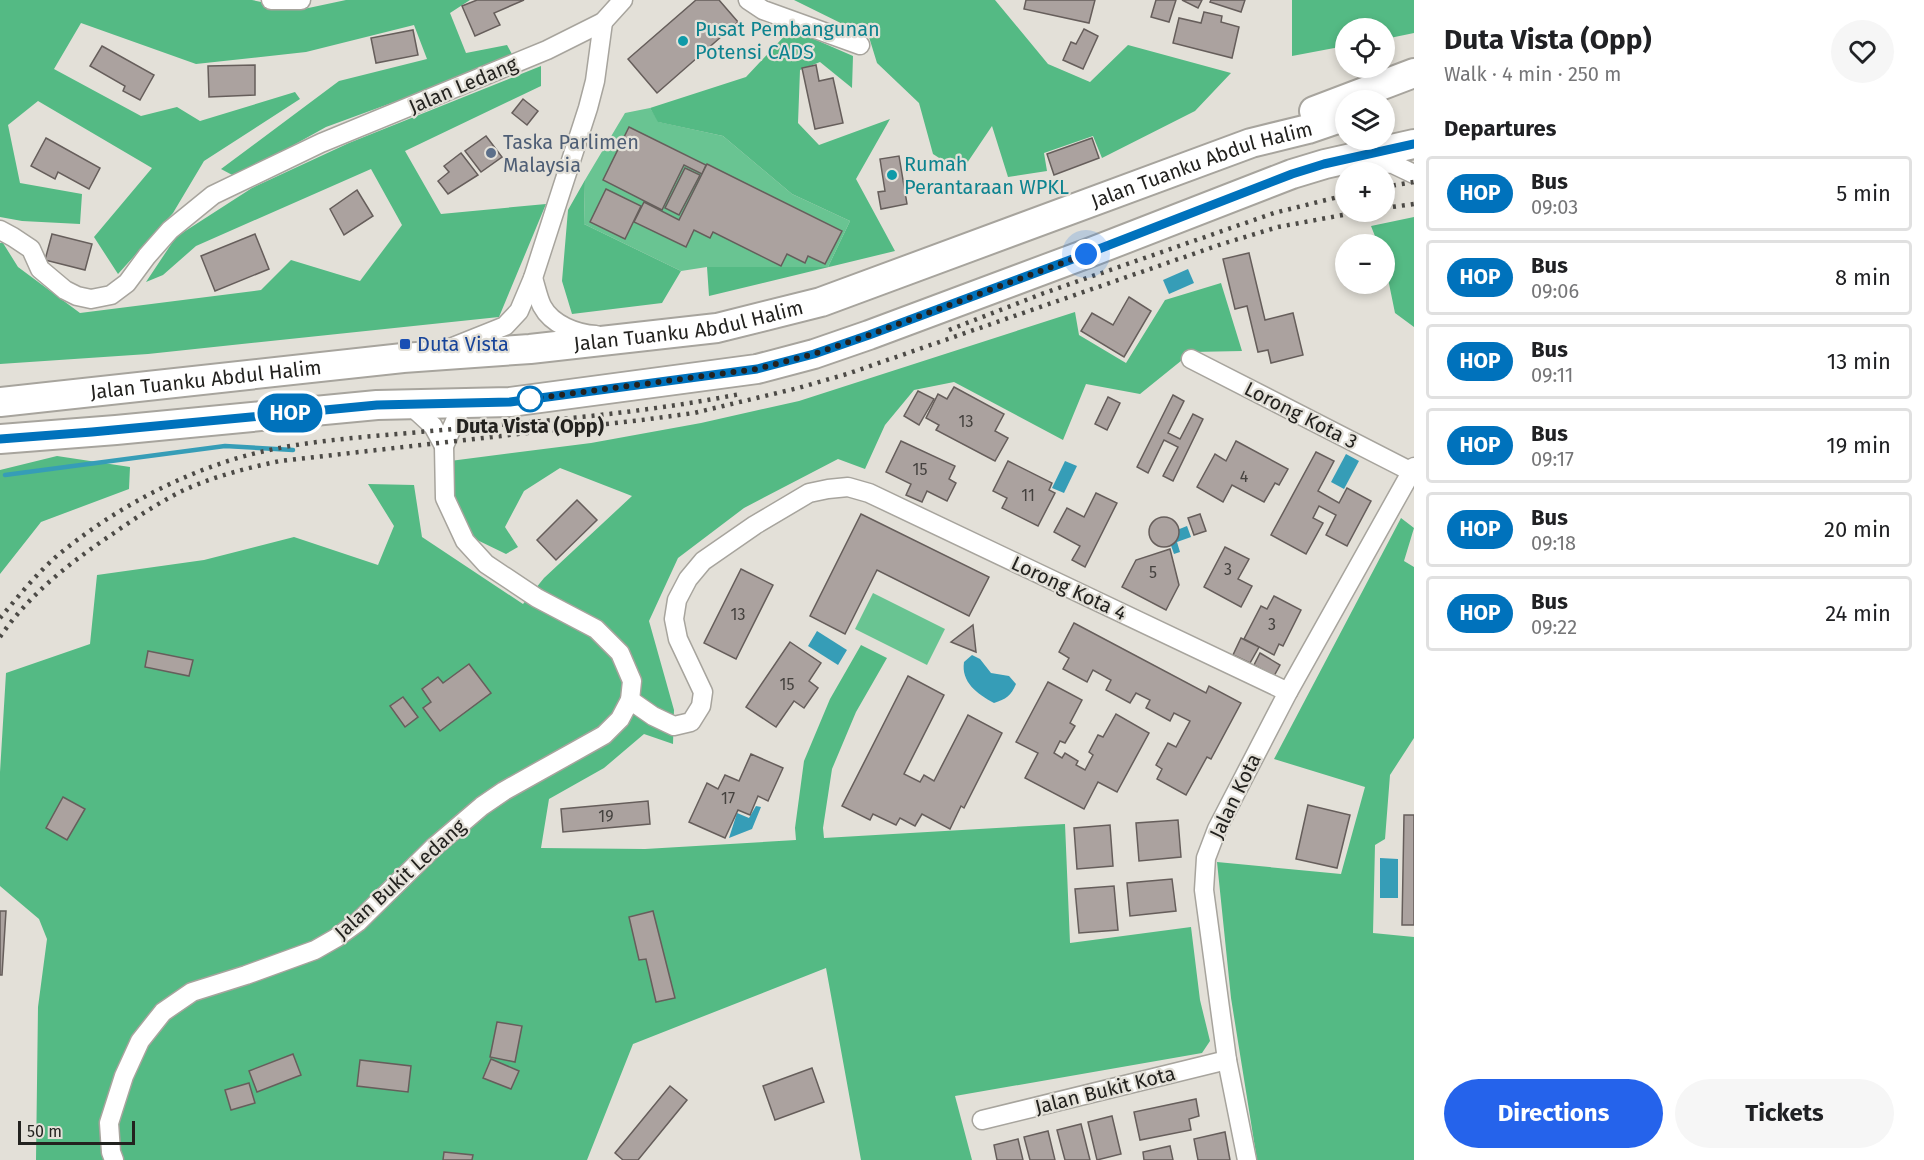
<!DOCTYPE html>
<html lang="en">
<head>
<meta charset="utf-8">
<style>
  :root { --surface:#fff; --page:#f6f6f6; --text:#202124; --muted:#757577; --line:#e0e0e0; --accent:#2563eb }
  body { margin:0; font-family:"Fira Sans",sans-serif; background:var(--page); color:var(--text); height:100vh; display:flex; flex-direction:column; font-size:22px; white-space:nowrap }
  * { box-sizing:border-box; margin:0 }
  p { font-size:20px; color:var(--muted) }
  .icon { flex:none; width:33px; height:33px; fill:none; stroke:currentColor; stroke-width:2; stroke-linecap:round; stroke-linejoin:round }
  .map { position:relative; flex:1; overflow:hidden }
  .drawer { display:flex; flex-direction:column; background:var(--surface); width:510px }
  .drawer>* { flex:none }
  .badge { padding:0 12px; border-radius:20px; font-size:21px; line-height:39px }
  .tools { position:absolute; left:1335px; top:18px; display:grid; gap:12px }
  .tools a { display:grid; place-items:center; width:60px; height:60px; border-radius:50%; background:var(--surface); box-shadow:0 3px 9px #0003; font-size:30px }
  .scale { position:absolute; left:18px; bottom:15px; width:117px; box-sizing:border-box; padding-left:6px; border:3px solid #23221f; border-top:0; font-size:16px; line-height:21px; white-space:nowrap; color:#23221f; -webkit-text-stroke:4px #e3e0d8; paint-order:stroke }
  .you { position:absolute; width:30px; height:30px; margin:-15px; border:4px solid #fff; border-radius:50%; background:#1a73e8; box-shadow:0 0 0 9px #1a73e833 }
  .map>.badge { position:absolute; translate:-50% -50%; box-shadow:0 0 0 3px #fff }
  h2 { padding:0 30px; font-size:22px; line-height:54px }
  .round { display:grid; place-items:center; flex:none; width:63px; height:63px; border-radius:32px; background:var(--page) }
  .overview { display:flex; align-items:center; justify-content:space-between; height:102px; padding:0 30px }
  h1 { font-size:28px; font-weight:700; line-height:45px }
  .action { display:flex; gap:12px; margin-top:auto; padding:12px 30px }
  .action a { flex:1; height:69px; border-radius:36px; background:var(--accent); color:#fff; font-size:24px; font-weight:700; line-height:69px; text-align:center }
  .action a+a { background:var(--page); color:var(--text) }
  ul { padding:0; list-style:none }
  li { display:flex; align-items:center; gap:18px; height:75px; margin:0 12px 9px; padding:0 18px; border:3px solid var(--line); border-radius:6px }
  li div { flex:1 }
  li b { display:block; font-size:22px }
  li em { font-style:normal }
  li .badge { min-width:66px; font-weight:700; text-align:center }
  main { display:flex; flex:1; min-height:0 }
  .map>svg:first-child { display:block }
  .green { fill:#69c492 }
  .forest { fill:#54ba84 }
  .water { fill:#369db7 }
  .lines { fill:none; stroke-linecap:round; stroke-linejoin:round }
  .stream { stroke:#369db7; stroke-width:4.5 }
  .building { fill:#aba29f; stroke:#665e5b; stroke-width:1.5 }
  .street-casing { stroke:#a7a49d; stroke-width:21 }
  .primary-casing { stroke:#a7a49d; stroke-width:32 }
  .street { stroke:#fff; stroke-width:18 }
  .primary { stroke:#fff; stroke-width:28 }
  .rail { stroke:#4c4a46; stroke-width:4.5; stroke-dasharray:3 6; stroke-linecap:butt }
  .line-casing { stroke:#fff; stroke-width:14 }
  .line { stroke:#0072bc; stroke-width:9 }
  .walk { stroke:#23221f; stroke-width:6; stroke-dasharray:0 10.8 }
  .culture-dot { fill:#0f9aa8; stroke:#e3e0d8; stroke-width:2 }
  .service-dot { fill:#5c6f8a; stroke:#e3e0d8; stroke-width:2 }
  .transit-dot { fill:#1a4fb4; stroke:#e3e0d8; stroke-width:2 }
  .stop-dot { fill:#fff; stroke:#0072bc; stroke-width:3 }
  .labels { text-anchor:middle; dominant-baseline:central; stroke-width:4.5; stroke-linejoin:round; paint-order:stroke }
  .number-label { font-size:16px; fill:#45423f }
  .culture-label { font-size:20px; fill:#0d838f; stroke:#e3e0d8; text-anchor:start }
  .street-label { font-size:20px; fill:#23221f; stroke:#e3e0d8 }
  .service-label { font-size:20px; fill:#4e5e75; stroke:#e3e0d8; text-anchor:start }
  .transit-label { font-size:20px; fill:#164399; stroke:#e3e0d8; text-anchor:start }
  .stop-label { font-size:20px; font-weight:bold; fill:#23221f; stroke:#e3e0d8 }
</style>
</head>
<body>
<main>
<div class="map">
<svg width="1414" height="1160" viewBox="0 0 1414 1160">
  <rect width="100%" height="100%" fill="#e3e0d8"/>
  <!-- green -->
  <g class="green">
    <polygon points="650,108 659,122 723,136 792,194 850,221 828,267 707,267 681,271 584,224 585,180 625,113"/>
    <polygon points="873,593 945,629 927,665 855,629"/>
  </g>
  <!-- forest -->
  <g class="forest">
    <polygon points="0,0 252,0 299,10 346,0 470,0 450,13 466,53 507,45 514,58 326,127 236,177 221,169 339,81 427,59 414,25 306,52 196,64 81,23 54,69 141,116 177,107 200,121 295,92 300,99 204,161 173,213 118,274 94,237 152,168 38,101 8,125 20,183 82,194 80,224 22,221 0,217"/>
    <polygon points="794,0 995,0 1048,64 1090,82 1128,45 1231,73 1195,111 1102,158 1093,136 1044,153 1047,171 1008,177 992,126 961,172 933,154 919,103 877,63 869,37"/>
    <polygon points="1292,0 1414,0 1414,33 1385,39 1384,28 1346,28 1345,46 1292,56"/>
    <polygon points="791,29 853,56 852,88 820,62 800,70 798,123 819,145 890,119 856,179 895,251 709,296 707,267 828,267 850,221 792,194 723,136 658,122 650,108 746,77"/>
    <polygon points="541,66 541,86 405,151 441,214 546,204 499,317 148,354 0,364 0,243 3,243 18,267 80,313 261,290 291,260 360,281 402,225 371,169 196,246 163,275 146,282 176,237 252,188 349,143"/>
    <polygon points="585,180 584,224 681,271 662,303 572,314 562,281 568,210"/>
    <polygon points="1414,217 1414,327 1395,313 1385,264 1384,244 1378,244 1371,226"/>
    <polygon points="1221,283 1242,351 1192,352 1140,394 1086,384 1063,440 954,382 914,390 885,425 865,469 838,459 744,508 678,558 649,621 674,710 673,744 644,734 604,768 549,799 541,848 645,849 796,840 795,828 804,761 830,699 861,645 887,658 856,712 832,769 823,828 824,838 1065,824 1070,943 1191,927 1200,1000 1210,1041 1202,1053 955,1096 972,1160 861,1160 826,968 633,1044 587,1160 36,1160 38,1007 47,939 39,919 0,886 0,772 6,673 90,644 97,575 204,560 294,537 378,565 394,526 368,484 414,485 422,537 523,604 544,578 632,496 560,468 524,491 505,527 518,547 506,554 475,539 456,509 450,461 591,443 701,423 799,401 1075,312 1079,335 1126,363 1165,300"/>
    <polygon points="57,456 130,467 129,489 41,522 0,574 0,470"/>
    <polygon points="1401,518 1414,528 1404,561 1414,567 1414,738 1390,775 1385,839 1375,845 1373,933 1414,937 1414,1160 1257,1160 1231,998 1217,862 1341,874 1365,787 1274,759"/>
  </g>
  <!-- water -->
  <g class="water">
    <polygon points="1188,269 1194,283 1169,294 1163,280"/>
    <polygon points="1346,454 1359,461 1344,489 1331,482"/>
    <polygon points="1065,461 1077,466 1064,493 1052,488"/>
    <polygon points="1187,526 1191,537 1177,542 1180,552 1174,554 1167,534"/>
    <polygon points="817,631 847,650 838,665 808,646"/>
    <path d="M972 655 980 659 991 673 1009 676 1016 684C1011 696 1006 699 994 703 977 694 961 682 964 662Z"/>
    <polygon points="756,806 761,807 752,829 729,838 737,813 749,818"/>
    <polygon points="1380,858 1398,859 1398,898 1380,898"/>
  </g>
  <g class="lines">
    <!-- stream -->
    <polyline class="stream" points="5,475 225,446 293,450"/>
  </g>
  <!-- building -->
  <g class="building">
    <polygon points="477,0 524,0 494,13 500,25 475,36 462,6"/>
    <polygon points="696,0 719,0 738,22 657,93 628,59"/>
    <polygon points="1026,0 1095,0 1089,23 1024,9"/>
    <polygon points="1156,0 1176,0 1169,22 1151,17"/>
    <polygon points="1182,0 1202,0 1198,8"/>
    <polygon points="1211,0 1245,0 1241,12 1210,2"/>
    <polygon points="1204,12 1222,16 1221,22 1239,27 1232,58 1173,43 1179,18 1201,23"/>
    <polygon points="1084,29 1098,36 1083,69 1063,60 1071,42 1076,44"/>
    <polygon points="413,30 418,55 376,63 371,38"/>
    <polygon points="102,46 154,75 140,100 123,91 125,86 90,66"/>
    <polygon points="255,65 255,95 209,97 208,66"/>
    <polygon points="816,65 819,81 833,78 843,123 815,129 802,68"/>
    <polygon points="523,99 538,111 527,125 512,113"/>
    <polygon points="629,127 706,165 702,174 684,165 662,210 603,180"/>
    <polygon points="486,136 502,157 481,172 465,151"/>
    <polygon points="46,138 100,168 89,189 58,172 55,179 31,166"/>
    <polygon points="1092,138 1099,158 1054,175 1047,154"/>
    <polygon points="461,153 478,175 448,194 438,181 449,172 444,166"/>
    <polygon points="899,156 907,204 881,209 878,192 885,191 880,159"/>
    <polygon points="707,164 842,231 825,264 808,256 805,263 787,254 781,266 713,232 710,238 694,230 686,247 634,222 644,202 679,220"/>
    <polygon points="685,168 700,175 679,215 665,208"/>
    <polygon points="606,189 641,206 625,239 590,222"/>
    <polygon points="357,190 373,216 344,235 330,209"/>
    <polygon points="52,234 92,244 85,270 45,260"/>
    <polygon points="255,234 269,269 215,291 201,256"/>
    <polygon points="1249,253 1265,320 1293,313 1303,355 1271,363 1268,350 1258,352 1247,306 1235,309 1223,259"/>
    <polygon points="1129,297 1151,311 1124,357 1081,331 1092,313 1113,325"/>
    <polygon points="954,387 1004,414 995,431 1008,438 995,461 936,430 939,425 926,418 938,394 947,399"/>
    <polygon points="918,391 934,399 919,425 904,416"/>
    <polygon points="1173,395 1184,401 1168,433 1180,439 1193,414 1203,419 1173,481 1163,476 1178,447 1164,440 1148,473 1137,467"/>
    <polygon points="1108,397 1120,403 1107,430 1095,424"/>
    <polygon points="901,441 955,466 949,479 956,483 947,501 927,491 922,502 906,495 911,484 886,472"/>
    <polygon points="1236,441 1288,469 1279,485 1275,483 1264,502 1232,485 1223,502 1197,487 1215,454 1226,461"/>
    <polygon points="1316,452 1334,461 1318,491 1339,503 1347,488 1371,501 1347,546 1326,535 1336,515 1319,506 1313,518 1323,523 1306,554 1271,535"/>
    <polygon points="1008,461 1052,483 1049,490 1055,493 1038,526 1002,508 1007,498 993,491"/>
    <polygon points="1096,493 1117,503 1085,567 1072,560 1080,546 1054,532 1067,508 1084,517"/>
    <polygon points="577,500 597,520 556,560 537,540"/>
    <polygon points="861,514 989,577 969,616 877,570 845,634 810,616"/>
    <polygon points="1200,514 1206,531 1194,535 1188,518"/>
    <circle cx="1164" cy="532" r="15"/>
    <polygon points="1225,547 1249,559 1238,579 1252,586 1241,607 1204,587"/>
    <polygon points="1170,549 1179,585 1166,610 1122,587 1136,560"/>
    <polygon points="741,569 773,585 736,659 704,643"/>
    <polygon points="1274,596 1301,610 1283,646 1279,644 1274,655 1244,639 1261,606 1267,609"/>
    <polygon points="1074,623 1206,693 1209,686 1241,703 1211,759 1207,757 1186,795 1157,779 1162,769 1156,765 1168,743 1176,747 1190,721 1174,713 1170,721 1146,708 1150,700 1136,693 1130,703 1106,690 1111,680 1093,670 1087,682 1063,669 1069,658 1059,652"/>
    <polygon points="973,625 976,652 951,642"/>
    <polygon points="1241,638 1259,647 1250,663 1233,655"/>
    <polygon points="790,642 821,663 809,681 818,688 804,708 794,701 776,727 746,707"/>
    <polygon points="148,651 193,660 189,676 145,667"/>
    <polygon points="1260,653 1280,665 1274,676 1254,665"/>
    <polygon points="469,664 491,693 440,731 423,708 431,702 422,689 438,677 443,683"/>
    <polygon points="908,676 944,695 904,774 920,782 924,775 934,781 968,715 1002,733 964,808 961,806 950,829 922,814 915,826 900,818 896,825 873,814 870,820 842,806"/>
    <polygon points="1048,682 1082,700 1070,723 1075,726 1065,743 1060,741 1054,753 1062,758 1065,753 1078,761 1076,765 1085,770 1093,755 1089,752 1098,735 1103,737 1116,714 1149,733 1117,792 1098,782 1084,809 1025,778 1038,753 1016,742"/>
    <polygon points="403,697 418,717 405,727 390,706"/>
    <polygon points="751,754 783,768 768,801 758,796 750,815 738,810 725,838 689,822 707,783 718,789 725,775 739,781"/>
    <polygon points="63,797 85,809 67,840 46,828"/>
    <polygon points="648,801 650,824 563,832 561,809"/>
    <polygon points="1308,805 1350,815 1337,868 1296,859"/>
    <polygon points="1404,815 1414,815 1414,925 1402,925"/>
    <polygon points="1178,820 1181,857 1139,861 1136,823"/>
    <polygon points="1110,825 1113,866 1077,869 1074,828"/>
    <polygon points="1172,879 1176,911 1130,916 1127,883"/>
    <polygon points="1114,886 1118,930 1079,933 1075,889"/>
    <polygon points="0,911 6,911 2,975 0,975"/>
    <polygon points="653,911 675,998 656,1002 646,959 639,960 629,917"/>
    <polygon points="497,1022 522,1026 515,1062 490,1057"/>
    <polygon points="293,1054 301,1075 257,1092 249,1071"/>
    <polygon points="491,1059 519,1071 511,1089 483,1078"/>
    <polygon points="360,1060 411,1066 408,1092 357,1086"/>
    <polygon points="812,1068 824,1102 775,1120 763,1086"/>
    <polygon points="249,1083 255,1103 231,1110 225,1090"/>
    <polygon points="670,1086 687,1100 638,1160 623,1160 615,1153"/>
    <polygon points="1196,1099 1199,1116 1189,1119 1191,1130 1140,1140 1134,1112"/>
    <polygon points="1112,1116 1121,1154 1097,1160 1088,1122"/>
    <polygon points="1081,1124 1090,1160 1065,1160 1057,1130"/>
    <polygon points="1048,1131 1055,1160 1030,1160 1024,1137"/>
    <polygon points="1225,1132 1230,1160 1198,1160 1194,1139"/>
    <polygon points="1018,1139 1023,1160 997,1160 994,1145"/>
    <polygon points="1170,1146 1173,1160 1144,1160 1143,1152"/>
    <polygon points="444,1152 473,1155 472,1160 443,1160"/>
  </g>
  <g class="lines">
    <!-- street casing -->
    <g class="street-casing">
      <g id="street">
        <polyline points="271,0 301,0"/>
        <polyline points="748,0 763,10 860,45"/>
        <polyline points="1367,162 1393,164 1414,174"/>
        <polyline points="0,230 13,237 31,249 40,269 65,290 77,296 91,299 111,295 127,283 147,256 170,230 213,195 321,143 547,50 603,22 623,0"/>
        <path d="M533 278C536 287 538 298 542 306 552 325 577 334 596 335"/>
        <polyline points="450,348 505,326 519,311 533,278 588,108 595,81 603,22"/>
        <polyline points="1191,359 1414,473"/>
        <polyline points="409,404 433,426 444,446"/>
        <polyline points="630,700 653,716 674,726 691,722 701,706 703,692 678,639 674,619 677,600 688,579 703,561 755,525 809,493 828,489 848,487 869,493 1288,692"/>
        <polyline points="982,1120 1227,1060"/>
        <polyline points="114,1160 111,1152 109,1123 124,1076 140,1041 163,1012 192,992 246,975 315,950 336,938 358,922 434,847 482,806 504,791 604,735 620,719 630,700 632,681 620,653 596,629 537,598 486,564 465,541 445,498 444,446 463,403"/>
        <polyline points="1247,1160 1227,1060 1204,890 1206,858 1217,829 1288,692 1414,467"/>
      </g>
    </g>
    <!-- primary casing -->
    <g class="primary-casing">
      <g id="primary">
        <polyline points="1314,111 1414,73"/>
        <path id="s1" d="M0 402 403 358 530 349 717 328 821 302 1251 143 1308 129 1346 116"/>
        <polyline points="0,439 116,430 377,405 510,402 757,369 814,354 869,335 1086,254 1292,174 1325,164 1414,144"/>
      </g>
    </g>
    <!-- street -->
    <use href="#street" class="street"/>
    <!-- primary -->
    <use href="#primary" class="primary"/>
    <!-- rail -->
    <g class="rail">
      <polyline points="1384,187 1414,182"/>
      <polyline points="1384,208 1414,204"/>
      <polyline points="949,330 1044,293 1274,213 1346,195"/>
      <path d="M0 618C18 597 36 574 58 555 108 514 166 481 228 461 290 441 355 438 420 432 527 422 634 415 740 394"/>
      <path d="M0 637C30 593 71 562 114 533 135 518 157 504 180 492 211 477 247 468 280 461L642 420 694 413 798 388 847 374 1222 244 1278 227 1359 212"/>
    </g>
  </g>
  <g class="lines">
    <!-- line casing -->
    <g class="line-casing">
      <polyline id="line" points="0,439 92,432 377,405 510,402 757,369 814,354 869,335 1086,254 1292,174 1324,164 1414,144"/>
    </g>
    <!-- line -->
    <use href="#line" class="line"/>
    <!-- walk -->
    <polyline class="walk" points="530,399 757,369 814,354 869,335 1086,254"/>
  </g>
  <!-- markers -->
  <g class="culture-dot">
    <circle cx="683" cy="41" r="6"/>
    <circle cx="892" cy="175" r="6"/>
  </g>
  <circle class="service-dot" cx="491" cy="153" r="6"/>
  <rect class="transit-dot" x="399" y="338" width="12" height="12" rx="3"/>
  <circle class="stop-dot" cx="530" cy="399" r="12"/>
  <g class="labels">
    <!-- number labels -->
    <g class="number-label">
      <text x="966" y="421">13</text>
      <text x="920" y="469">15</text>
      <text x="1244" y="476">4</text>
      <text x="1028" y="495">11</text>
      <text x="1228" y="569">3</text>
      <text x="1153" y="572">5</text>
      <text x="738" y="614">13</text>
      <text x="1272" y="624">3</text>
      <text x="787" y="684">15</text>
      <text x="728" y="798">17</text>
      <text x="606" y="816">19</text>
    </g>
    <!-- culture labels -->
    <g class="culture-label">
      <text x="695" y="29">Pusat Pembangunan<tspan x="695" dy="23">Potensi CADS</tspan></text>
      <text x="904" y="164">Rumah<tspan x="904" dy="23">Perantaraan WPKL</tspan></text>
    </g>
    <!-- street labels -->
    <g class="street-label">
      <text transform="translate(463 85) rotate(-23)">Jalan Ledang</text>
      <text stroke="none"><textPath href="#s1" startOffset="1233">Jalan Tuanku Abdul Halim</textPath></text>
      <text stroke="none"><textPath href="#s1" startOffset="693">Jalan Tuanku Abdul Halim</textPath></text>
      <text stroke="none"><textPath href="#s1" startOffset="207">Jalan Tuanku Abdul Halim</textPath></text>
      <text transform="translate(1301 415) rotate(27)">Lorong Kota 3</text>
      <text transform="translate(1069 588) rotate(25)">Lorong Kota 4</text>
      <text transform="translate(1235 796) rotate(-64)">Jalan Kota</text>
      <text transform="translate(400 879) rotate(-42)">Jalan Bukit Ledang</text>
      <text transform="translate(1105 1090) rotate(-14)">Jalan Bukit Kota</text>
    </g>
    <!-- service labels -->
    <g class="service-label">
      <text x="503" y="142">Taska Parlimen<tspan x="503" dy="23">Malaysia</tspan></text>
    </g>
    <!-- transit labels -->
    <g class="transit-label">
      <text x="417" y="344">Duta Vista</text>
    </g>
    <!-- stop labels -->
    <g class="stop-label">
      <text x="530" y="426">Duta Vista (Opp)</text>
    </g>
  </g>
</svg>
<div class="tools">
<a><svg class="icon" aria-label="locate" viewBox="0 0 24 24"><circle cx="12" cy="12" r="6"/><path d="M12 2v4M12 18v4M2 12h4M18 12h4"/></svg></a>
<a><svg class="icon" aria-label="layers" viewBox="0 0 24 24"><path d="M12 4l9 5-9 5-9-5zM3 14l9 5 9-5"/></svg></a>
<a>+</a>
<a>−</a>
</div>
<div class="scale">50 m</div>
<div class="you" style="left:1086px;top:254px"></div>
<b class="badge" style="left:290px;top:413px;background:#0072bc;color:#fff">HOP</b>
</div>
<section class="drawer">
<div class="overview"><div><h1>Duta Vista (Opp)</h1><p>Walk · 4 min · 250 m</p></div><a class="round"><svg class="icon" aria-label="heart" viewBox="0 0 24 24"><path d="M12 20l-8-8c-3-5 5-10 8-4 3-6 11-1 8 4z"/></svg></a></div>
<h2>Departures</h2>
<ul>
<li><span class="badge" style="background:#0072bc;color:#fff">HOP</span><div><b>Bus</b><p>09:03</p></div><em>5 min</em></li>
<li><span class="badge" style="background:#0072bc;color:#fff">HOP</span><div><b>Bus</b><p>09:06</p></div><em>8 min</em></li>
<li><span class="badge" style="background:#0072bc;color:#fff">HOP</span><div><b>Bus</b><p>09:11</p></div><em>13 min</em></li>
<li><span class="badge" style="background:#0072bc;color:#fff">HOP</span><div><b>Bus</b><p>09:17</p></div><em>19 min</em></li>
<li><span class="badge" style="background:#0072bc;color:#fff">HOP</span><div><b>Bus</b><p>09:18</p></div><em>20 min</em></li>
<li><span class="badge" style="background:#0072bc;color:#fff">HOP</span><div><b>Bus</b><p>09:22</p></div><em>24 min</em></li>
</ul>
<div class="action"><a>Directions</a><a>Tickets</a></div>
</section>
</main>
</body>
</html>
